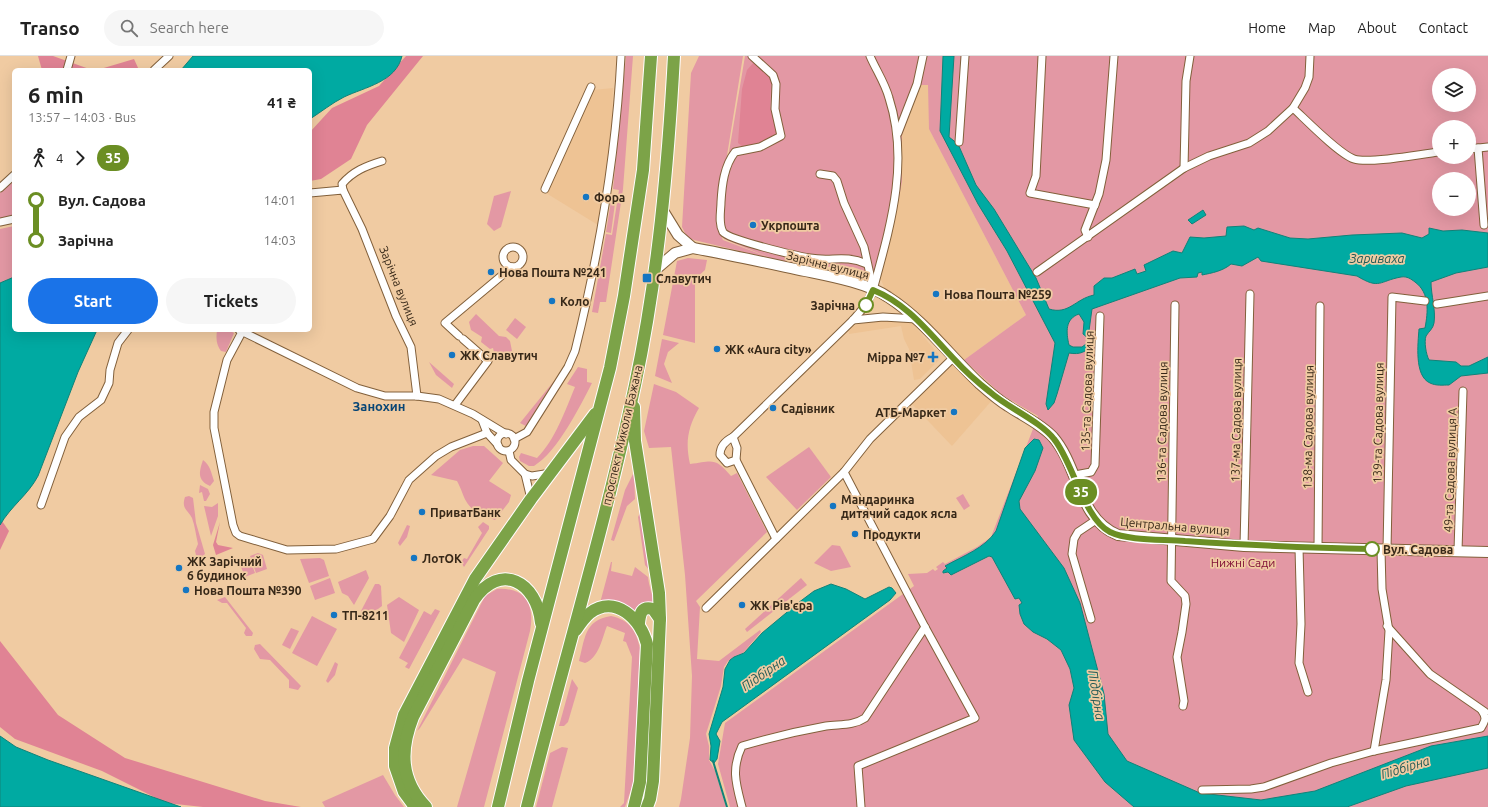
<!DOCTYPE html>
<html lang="en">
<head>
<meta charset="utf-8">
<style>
  :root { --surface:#fff; --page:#f6f6f6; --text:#222; --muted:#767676; --line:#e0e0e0; --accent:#1a73e8 }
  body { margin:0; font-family:Ubuntu,sans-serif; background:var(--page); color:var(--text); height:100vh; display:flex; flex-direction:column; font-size:15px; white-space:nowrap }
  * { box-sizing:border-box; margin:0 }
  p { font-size:13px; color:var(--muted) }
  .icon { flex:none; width:22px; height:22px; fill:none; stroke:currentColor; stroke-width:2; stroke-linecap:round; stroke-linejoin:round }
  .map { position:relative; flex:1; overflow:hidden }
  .side { position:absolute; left:12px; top:12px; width:300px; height:264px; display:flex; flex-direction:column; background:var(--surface); border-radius:6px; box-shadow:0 4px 16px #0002 }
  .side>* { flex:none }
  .badge { padding:0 8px; border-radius:13px; font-size:14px; line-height:26px }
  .controls { position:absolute; left:1432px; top:12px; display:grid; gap:8px }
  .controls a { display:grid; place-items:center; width:44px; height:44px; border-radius:50%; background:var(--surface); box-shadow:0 4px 16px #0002; font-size:20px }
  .map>.badge { position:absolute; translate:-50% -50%; box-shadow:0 0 0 2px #fff }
  .legs { display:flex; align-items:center; gap:6px; height:44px; padding:0 16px; font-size:13px }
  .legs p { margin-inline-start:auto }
  .headline { display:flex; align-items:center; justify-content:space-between; height:68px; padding:0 16px }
  h1 { font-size:22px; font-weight:700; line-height:30px }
  .cta { display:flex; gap:8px; margin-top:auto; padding:8px 16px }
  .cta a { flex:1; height:46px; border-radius:24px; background:var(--accent); color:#fff; font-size:16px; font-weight:700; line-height:46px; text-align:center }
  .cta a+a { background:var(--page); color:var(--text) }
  ul { padding:0 16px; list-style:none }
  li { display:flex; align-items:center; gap:14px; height:40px; font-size:15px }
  li i { display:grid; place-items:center; width:6px; height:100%; margin:0 5px; background:currentColor }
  li i::after { content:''; width:10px; height:10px; margin:-5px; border:3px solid; border-radius:50%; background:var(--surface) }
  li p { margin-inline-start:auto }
  li:first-child i { background:linear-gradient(#0000 50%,currentColor 0) }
  li:last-child i { background:linear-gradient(currentColor 50%,#0000 0) }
  header { display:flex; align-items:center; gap:24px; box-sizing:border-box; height:56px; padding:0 20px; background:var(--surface); border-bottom:1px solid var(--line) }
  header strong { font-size:19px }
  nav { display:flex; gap:22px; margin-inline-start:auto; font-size:14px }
  .search { width:280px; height:36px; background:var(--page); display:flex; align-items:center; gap:10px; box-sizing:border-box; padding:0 14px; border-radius:22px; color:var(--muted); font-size:15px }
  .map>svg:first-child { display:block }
  .built { fill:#eec394 }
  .green { fill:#e398a4; fill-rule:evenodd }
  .forest { fill:#e08394 }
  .water { fill:#00aaa2; stroke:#108379 }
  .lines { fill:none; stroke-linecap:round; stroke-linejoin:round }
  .stream { stroke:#108379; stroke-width:2 }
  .street-casing { stroke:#82603b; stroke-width:9 }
  .secondary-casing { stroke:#82603b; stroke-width:12 }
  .highway-casing { stroke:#fff; stroke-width:14 }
  .street { stroke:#fff; stroke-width:7 }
  .secondary { stroke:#fff; stroke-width:10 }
  .highway { stroke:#7ca348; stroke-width:12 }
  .line-1-casing { stroke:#fff; stroke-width:9 }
  .line-1 { stroke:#6b8e23; stroke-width:6 }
  .poi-dot { fill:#1576c2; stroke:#f0cba2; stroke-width:1.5 }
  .stop-1-dot { fill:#fff; stroke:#6b8e23; stroke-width:2 }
  .labels { text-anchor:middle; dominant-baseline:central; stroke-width:3.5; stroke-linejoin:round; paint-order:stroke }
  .poi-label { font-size:12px; font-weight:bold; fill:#372818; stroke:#f0cba2; text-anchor:start }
  .street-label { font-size:12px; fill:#372818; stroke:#f0cba2 }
  .stop-label { font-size:12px; font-weight:bold; fill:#372818; stroke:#f0cba2; text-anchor:end }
  .park-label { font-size:12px; fill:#7e0c34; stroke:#f0cba2 }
  .water-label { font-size:13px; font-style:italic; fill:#245b57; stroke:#f0cba2 }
  .neighbourhood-label { font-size:13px; font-weight:bold; fill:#074575; stroke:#f0cba2 }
</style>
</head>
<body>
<header>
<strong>Transo</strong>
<div class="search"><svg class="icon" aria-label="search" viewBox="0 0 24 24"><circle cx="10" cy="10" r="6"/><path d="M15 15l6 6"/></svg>Search here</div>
<nav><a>Home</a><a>Map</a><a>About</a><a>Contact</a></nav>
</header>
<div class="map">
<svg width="1488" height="751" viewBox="0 0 1488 751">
  <rect width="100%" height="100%" fill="#f0cba2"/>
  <!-- built -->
  <g class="built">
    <polygon points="920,29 929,29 929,73 1026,259 964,304 927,266 885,234 880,221 892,175 902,126 902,79"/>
    <polygon points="613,32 611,81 598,169 546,137 593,34"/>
    <polygon points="898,262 912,267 939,299 939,304 920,323 914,324 909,293 904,283 901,270 849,278 848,272 859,268"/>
    <polygon points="950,308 954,308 994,342 952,390 911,347"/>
  </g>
  <!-- green -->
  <g class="green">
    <polygon points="626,0 633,0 623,133 606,246 600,246 598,257 592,256 606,178 612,179 619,134 613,133"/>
    <path d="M699 0H743L716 168 723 184 771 202 724 183 717 168 745 0H1488V751H730L718 708 725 667 914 530 908 518 927 517 933 513 935 515 938 513 936 511 943 506 945 508 977 491 991 481 1038 360 1002 339 964 304 1026 259 929 73 928 29H920L902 79V126L892 175 880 221 853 211H821L773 203 694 184 687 181 682 171 691 17ZM1439 19H1469V49H1439ZM1439 71H1469V101H1439ZM1439 123H1469V153H1439Z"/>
    <polygon points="14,125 14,160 0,165 0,137"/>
    <polygon points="511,135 501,171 494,175 487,168 494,140"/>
    <polygon points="612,139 616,140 611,177 606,176"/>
    <polygon points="14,170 14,221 0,227 0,173"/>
    <polygon points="688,202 707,204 705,214 695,223 695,287 663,279 677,205"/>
    <polygon points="476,258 499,280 506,281 510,285 512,295 502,304 495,301 493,292 490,293 481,286 482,281 471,274 469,266"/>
    <polygon points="515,262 526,271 517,283 506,274"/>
    <path d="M217 274H229L234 277 226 296 221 295C216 288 216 282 217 274Z"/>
    <polygon points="662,283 679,287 668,296 664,308 672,327 655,320"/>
    <polygon points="429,306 454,328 452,332 436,319"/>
    <path d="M578 311 587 313V326L592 327C579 352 558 395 534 410H529L520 405 519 401 521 397 537 402C555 384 565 355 575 331L567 328Z"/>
    <polygon points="554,325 526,370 520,367"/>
    <path d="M654 328 676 336 699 352C688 371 685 386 690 408 713 405 715 401 731 420L737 417 767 476 696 545 700 551 697 603 719 605 760 574 761 576 743 597 728 605 724 611 721 630 706 678 709 690V704L715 715 726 751H679L681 743 690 682 692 620 685 519 671 391 649 392 644 375Z"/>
    <path d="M473 390H484L503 407 489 425 511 439 509 446 495 464C484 460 473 457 466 445 463 440 461 432 457 425L431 419 460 394Z"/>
    <polygon points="809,391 831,421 797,454 766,421"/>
    <path d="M203 404C210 409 211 416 214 425L210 430C197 424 199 416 203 404Z"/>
    <polygon points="634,416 635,443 627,450 614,485 611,484 625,434"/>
    <polygon points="200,429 208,433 210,438 206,445 204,445 202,436 199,437"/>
    <polygon points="963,438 970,450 964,454 956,442"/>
    <path d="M189 440 193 442 196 467 205 498 201 501 196 499 195 495 198 488C196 480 195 470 192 462 188 454 181 453 185 441Z"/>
    <polygon points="218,447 218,460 211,480 204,450 212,451"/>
    <polygon points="641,455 649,514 645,509 638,461"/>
    <polygon points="483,466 489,470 489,473 464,511 461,506 464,502 467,503 482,477 478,471"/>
    <polygon points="407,469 410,470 407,481 400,490 398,487"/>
    <polygon points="832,489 840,490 851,511 831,515 814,507"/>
    <polygon points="258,497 263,499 267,513 256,517 250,500"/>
    <polygon points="249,501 255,517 245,521 239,506"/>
    <polygon points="320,502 324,504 329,520 309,527 300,503"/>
    <path d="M611 506H612L611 515 632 520 635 511 648 521C649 531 653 539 654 549L636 556C624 548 615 546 600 547Z"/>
    <polygon points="366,514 369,522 354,549 348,540 342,537 338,526"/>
    <polygon points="330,522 335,537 315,544 310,530"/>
    <polygon points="801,522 807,529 747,576 745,573"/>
    <polygon points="375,528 379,528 381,530 382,550 378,553 364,559 361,558 361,555"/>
    <path d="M497 533C526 531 535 549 530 575L484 751H457L496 616 463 602 420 672 417 675 485 540Z"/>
    <polygon points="225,541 253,577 252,580 246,580 244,577 246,572 227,547 222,547 217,544"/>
    <polygon points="399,541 419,554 404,586 391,577 387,549"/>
    <polygon points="435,553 440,555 409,613 405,611 408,607 399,602 424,555 431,559"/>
    <polygon points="312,560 337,573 317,610 292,597"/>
    <path d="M611 560C630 564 636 575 640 592L633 728 625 751H620L624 747 632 601 626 586 623 585 625 577 607 570C602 582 599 602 585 607L579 605C585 583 584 564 611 560Z"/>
    <polygon points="291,572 299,575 290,593 282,589"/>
    <polygon points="260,588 301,630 298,634 289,632 289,624 270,604 260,603 254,593 255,589"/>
    <polygon points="335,606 338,608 335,619 328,627 326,625"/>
    <polygon points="572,623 578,632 568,666 564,670 559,670"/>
    <polygon points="562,691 568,692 552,751 536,751 550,697"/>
    <polygon points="383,719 395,739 404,751 325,751 322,746"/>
  </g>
  <!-- forest -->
  <g class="forest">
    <polygon points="38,0 53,0 92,14 42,14"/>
    <polygon points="406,0 423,0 367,69 351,103 321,123 310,125 310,76 332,52 379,30"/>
    <polygon points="134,3 139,14 97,14"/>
    <polygon points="755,5 768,17 771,26 770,51 779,76 755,89 742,90 738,87 742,33 747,14"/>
    <polygon points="2,465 9,475 0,494 0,468"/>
    <polygon points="220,466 216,486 218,489 233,492 216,499 213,489"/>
    <polygon points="0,585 58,659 125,702 265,745 301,751 203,751 166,747 102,715 15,683 0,671"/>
  </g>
  <!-- water -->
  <g class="water">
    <path d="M193 0H402C396 26 365 31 344 41 332 47 321 56 310 63V14H181Z"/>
    <path d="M943 0H954L949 81 958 88 976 129 994 153 1036 222 1049 253C1069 259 1075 243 1094 239V230L1104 222H1112L1135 213 1137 218 1146 215 1144 209 1173 195 1182 197 1190 181 1204 182 1226 180 1227 171 1244 170 1254 174 1258 172 1290 182 1308 183 1352 179 1402 177 1422 182 1429 178V172L1443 175 1462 174 1488 177V211L1456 217 1431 226C1431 239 1436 254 1434 267 1433 273 1429 275 1426 280 1424 286 1426 298 1429 304L1456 306 1461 310H1469L1488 301V317L1461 320 1449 329C1443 329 1436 330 1430 327 1414 320 1418 287 1419 273L1425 272C1428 256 1430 237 1415 226 1411 223 1407 220 1401 221 1379 225 1380 234 1357 220L1261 205 1258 201 1242 210 1231 208C1223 215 1212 217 1202 219V216L1198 217 1197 221 1180 222 1092 253 1088 282 1083 278 1084 266 1079 258C1065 263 1066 276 1069 289L1073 291H1082L1090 285 1093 288C1086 296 1080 299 1069 297L1057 338 1054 347 1048 354 1046 348 1055 287 1007 195 978 148 940 75Z"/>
    <polygon points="1203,154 1206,159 1192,168 1188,164"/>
    <path d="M14 221V274H97L78 316 38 420C28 439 11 450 0 469V227Z"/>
    <path d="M1034 383 1039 384 1043 392 1035 415 1019 445 1020 453 1064 512 1080 547 1104 638 1108 678 1127 705 1200 737 1261 744 1315 735 1431 690 1488 680V712L1406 730 1347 751H1134L1105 726 1074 684 1069 649 1074 632 1070 613 1061 594 1047 583 1033 576 1024 568 1020 558 1019 549 1022 547 1019 542 1015 543 992 501 989 500 951 519 948 516 943 517V515L947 512 945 510C963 500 985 492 996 475L1025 392Z"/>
    <polygon points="831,528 846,533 865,543 889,531 892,532 896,537 890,544 722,666 716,678 720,685 717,703 714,707 710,704 711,690 709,678 723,631 725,613 730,604 734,601 744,597 762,577 798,547 814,535"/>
    <polygon points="0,680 16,691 48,704 181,751 0,751"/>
  </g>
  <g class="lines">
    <!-- stream -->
    <polyline class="stream" points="713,705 727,751"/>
    <!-- street casing -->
    <g class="street-casing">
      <g id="street">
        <path d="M752 0 773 19 776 28 775 53 781 80 760 91 735 96C724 110 722 129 721 146 721 155 718 167 723 176 729 184 797 200 810 202 833 206 843 198 867 208"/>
        <polyline points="1042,0 1036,120 1030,137 1095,149"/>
        <polyline points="67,14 71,0"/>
        <polyline points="154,14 169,0"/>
        <path d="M1293 52C1306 64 1339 98 1354 103 1370 108 1420 98 1439 96"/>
        <polyline points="898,77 917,28 923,0"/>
        <polyline points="959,86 965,0"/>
        <polyline points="1478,92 1484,169"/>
        <polyline points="1469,93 1488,91"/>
        <polyline points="1184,112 1186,25 1190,0"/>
        <polyline points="820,118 833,120 837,125 844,147 864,191 873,232"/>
        <polyline points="0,132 14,119"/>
        <polyline points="545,133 591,31"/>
        <path d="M343 134 342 128C353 115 366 110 382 105"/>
        <polyline points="310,137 343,134 362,173 396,260 411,291 417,340"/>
        <polyline points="0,166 14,163"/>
        <polyline points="1088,181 1085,174 1099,138 1106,104 1114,0"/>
        <circle cx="513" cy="201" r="10"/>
        <polyline points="1037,216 1184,112 1209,100 1249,87 1268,75 1293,52 1305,32 1309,21 1310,0"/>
        <polyline points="1437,248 1488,240"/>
        <polyline points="1175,249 1171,525 1185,540 1186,548 1182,576 1177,601 1184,645 1183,650"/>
        <polyline points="853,264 883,261 917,263"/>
        <polyline points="239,274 357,332 385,340 417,340 439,343 473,358 506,378"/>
        <polyline points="242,276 227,304 214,356 214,372 233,469 236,477 240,480 287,494 336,493 373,483 390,460 409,424 436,400 451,391 487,377"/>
        <polyline points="459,280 445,267 512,211"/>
        <polyline points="455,349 488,305 463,283"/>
        <polyline points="482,364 487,377 498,389"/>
        <circle cx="506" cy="386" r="9"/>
        <path d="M733 381 853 264 866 249 873 234C890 171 910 107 889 42 885 27 876 14 870 0"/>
        <path d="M733 381 737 392 736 404 727 407 720 399C720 390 725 385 733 381Z"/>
        <path d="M514 383 527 376 568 311 575 295C599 198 616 100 621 0"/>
        <polyline points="509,395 511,404 525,418 531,443"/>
        <polyline points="736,404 776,483"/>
        <polyline points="844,416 925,571 975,662 858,710 861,751"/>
        <polyline points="525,418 532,420 551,417"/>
        <polyline points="1075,419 1091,416 1095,409 1100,260"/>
        <polyline points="41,449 65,381 79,361 101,344 109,327 110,314 118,287 128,274"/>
        <polyline points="1244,490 1250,238"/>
        <polyline points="1299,492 1301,568 1299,607 1308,636"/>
        <polyline points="1318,492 1320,250"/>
        <polyline points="1387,494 1392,241 1425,245"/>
        <polyline points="1458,495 1463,335"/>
        <polyline points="706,552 844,416 870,383 953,302"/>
        <polyline points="1091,563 1072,498 1074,483 1078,476 1096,464"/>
        <polyline points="1387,570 1430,618 1485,656"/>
        <polyline points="1374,695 1386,624 1389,575 1382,533 1381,494"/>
        <path d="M1202 734 1251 733 1264 731 1331 707 1374 695 1481 672C1485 665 1487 662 1482 655"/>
        <path d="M742 751C736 728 731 713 742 690 769 682 798 675 826 670 840 668 853 670 865 662L925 571"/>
      </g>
    </g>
    <!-- secondary casing -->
    <g class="secondary-casing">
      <g id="secondary">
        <polyline points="662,153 678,179 693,192"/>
        <path d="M654 215 675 197 693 192C730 199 767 207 805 215 829 220 868 227 888 241 924 264 949 299 980 328 989 336 998 344 1008 350 1023 360 1041 368 1053 381 1079 411 1078 463 1118 479L1244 490 1488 496"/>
      </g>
    </g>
    <!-- highway casing -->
    <g class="highway-casing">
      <g id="highway">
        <polyline points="634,351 635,385 659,537 660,563 653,725 650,743 647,751"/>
        <path d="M639 567C640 558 641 550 653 553L660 563"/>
        <path d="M576 574C580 568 584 562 590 557 615 538 641 563 647 588L640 726 634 751"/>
        <polyline points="415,751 404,736 395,710 395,692 404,659 475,523 531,443 595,358"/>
        <path d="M426 751C400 724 400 694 413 661L474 544C500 505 537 526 541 567"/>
        <polyline points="498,751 528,625 610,312 624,240 643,114 651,0"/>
        <path d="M527 751C562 610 605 471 635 329 658 221 668 110 674 0"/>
      </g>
    </g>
    <!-- street -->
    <use href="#street" class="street"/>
    <!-- secondary -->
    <use href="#secondary" class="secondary"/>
    <!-- highway -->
    <use href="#highway" class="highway"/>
  </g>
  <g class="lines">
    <!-- line-1 casing -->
    <g class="line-1-casing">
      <path id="line-1" d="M866 249 873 234C908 248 929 277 954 303 965 315 977 326 990 336 1008 352 1040 365 1054 383 1073 406 1084 463 1110 476 1129 485 1163 483 1185 485 1248 489 1309 492 1372 493"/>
    </g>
    <!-- line-1 -->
    <use href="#line-1" class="line-1"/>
  </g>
  <!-- markers -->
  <g class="poi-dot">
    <circle cx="586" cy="141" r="4"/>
    <circle cx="753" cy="169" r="4"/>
    <circle cx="491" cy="216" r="4"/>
    <rect x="642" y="217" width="10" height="10" rx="2"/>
    <circle cx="936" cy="238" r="4"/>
    <circle cx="552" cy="245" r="4"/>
    <circle cx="717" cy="293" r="4"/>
    <circle cx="452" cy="299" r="4"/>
    <path d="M931 295h4v4h4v4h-4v4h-4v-4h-4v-4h4z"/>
    <circle cx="773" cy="352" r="4"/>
    <circle cx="954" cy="356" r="4"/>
    <circle cx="833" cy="450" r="4"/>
    <circle cx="422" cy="456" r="4"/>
    <circle cx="855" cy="478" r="4"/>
    <circle cx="414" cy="502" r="4"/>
    <circle cx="179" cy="512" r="4"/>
    <circle cx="186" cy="534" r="4"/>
    <circle cx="742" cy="549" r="4"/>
    <circle cx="334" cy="559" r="4"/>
  </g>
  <g class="stop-1-dot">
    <circle cx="866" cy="249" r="7"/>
    <circle cx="1372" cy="493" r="7"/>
  </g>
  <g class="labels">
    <!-- poi labels -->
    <g class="poi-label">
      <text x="594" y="141">Фора</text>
      <text x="761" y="169">Укрпошта</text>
      <text x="499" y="216">Нова Пошта №241</text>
      <text x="656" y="222">Славутич</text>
      <text x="944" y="238">Нова Пошта №259</text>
      <text x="560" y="245">Коло</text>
      <text x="725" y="293">ЖК «Aura city»</text>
      <text x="460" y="299">ЖК Славутич</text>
      <text x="925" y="301" text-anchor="end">Мірра №7</text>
      <text x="781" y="352">Садівник</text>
      <text x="946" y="356" text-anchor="end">АТБ-Маркет</text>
      <text x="841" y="443">Мандаринка<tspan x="841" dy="14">дитячий садок ясла</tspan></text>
      <text x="430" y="456">ПриватБанк</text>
      <text x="863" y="478">Продукти</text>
      <text x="422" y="502">ЛотОК</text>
      <text x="187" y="505">ЖК Зарічний<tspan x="187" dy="14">6 будинок</tspan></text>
      <text x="194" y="534">Нова Пошта №390</text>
      <text x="750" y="549">ЖК Рів'єра</text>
      <text x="342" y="559">ТП-8211</text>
    </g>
    <!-- street labels -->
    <g class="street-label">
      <text transform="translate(828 209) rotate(14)">Зарічна вулиця</text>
      <text transform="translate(399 230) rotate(68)">Зарічна вулиця</text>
      <text transform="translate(1087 335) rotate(-88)">135-та Садова вулиця</text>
      <text transform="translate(1236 364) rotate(-89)">137-ма Садова вулиця</text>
      <text transform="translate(1162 366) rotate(-89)">136-та Садова вулиця</text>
      <text transform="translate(1378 367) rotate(-89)">139-та Садова вулиця</text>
      <text transform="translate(1308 371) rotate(-89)">138-ма Садова вулиця</text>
      <text transform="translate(622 379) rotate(-77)">проспект Миколи Бажана</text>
      <text transform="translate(1450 414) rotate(-88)">49-та Садова вулиця А</text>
      <text transform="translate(1175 470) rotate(5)">Центральна вулиця</text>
    </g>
    <!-- stop labels -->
    <g class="stop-label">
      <text x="855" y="249">Зарічна</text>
      <text x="1383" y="493" text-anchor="start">Вул. Садова</text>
    </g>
    <!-- park labels -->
    <g class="park-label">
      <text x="1243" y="506">Нижні Сади</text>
    </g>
    <!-- water labels -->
    <g class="water-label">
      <text x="1377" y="202">Зариваха</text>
      <text transform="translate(763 617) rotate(-35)">Підбірна</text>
      <text transform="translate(1097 639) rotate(81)">Підбірна</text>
      <text transform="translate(1405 711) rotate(-17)">Підбірна</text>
    </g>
    <!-- neighbourhood labels -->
    <g class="neighbourhood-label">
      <text x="379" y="350">Занохин</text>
    </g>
  </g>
</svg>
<div class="controls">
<a><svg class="icon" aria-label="layers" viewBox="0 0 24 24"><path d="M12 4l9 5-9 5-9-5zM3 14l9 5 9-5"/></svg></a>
<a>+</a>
<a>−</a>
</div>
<b class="badge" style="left:1081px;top:436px;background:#6b8e23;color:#fff">35</b>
<section class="side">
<div class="headline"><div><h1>6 min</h1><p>13:57 – 14:03 · Bus</p></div><b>41 ₴</b></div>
<div class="legs"><svg class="icon" aria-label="walk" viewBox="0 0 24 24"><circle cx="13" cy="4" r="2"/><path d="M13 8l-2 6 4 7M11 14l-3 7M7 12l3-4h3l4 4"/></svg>4<svg class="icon" aria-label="forward" viewBox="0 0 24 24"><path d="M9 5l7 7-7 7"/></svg><b class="badge" style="background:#6b8e23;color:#fff">35</b></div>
<ul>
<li><i style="color:#6b8e23"></i><b>Вул. Садова</b><p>14:01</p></li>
<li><i style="color:#6b8e23"></i><b>Зарічна</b><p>14:03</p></li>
</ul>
<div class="cta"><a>Start</a><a>Tickets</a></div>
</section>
</div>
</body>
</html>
